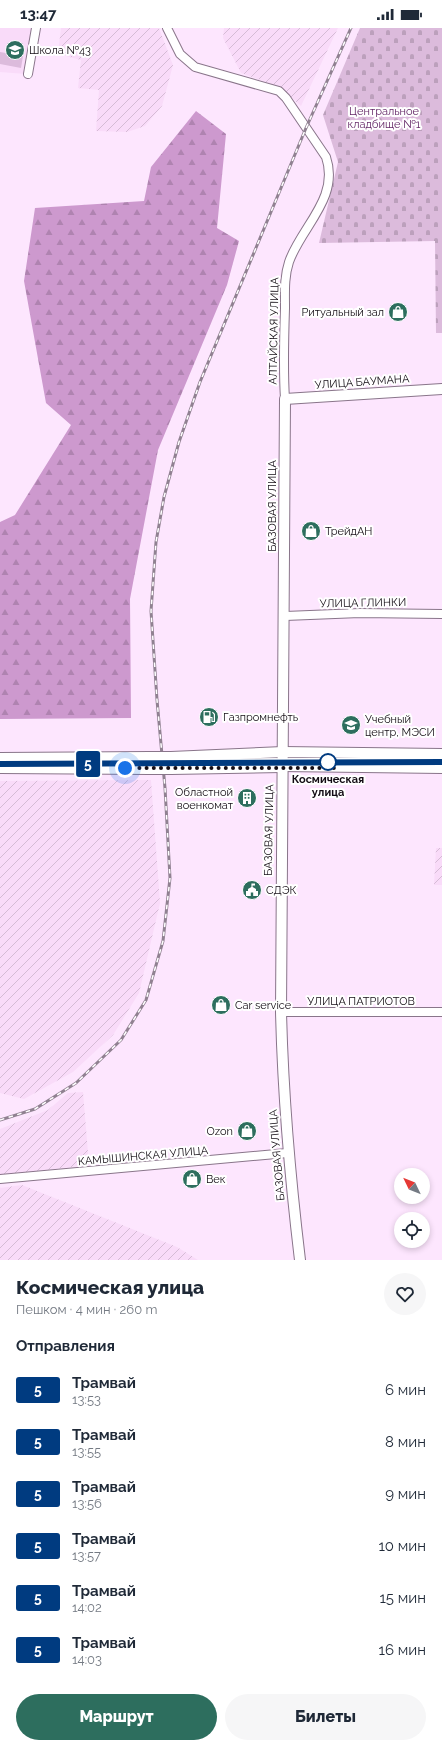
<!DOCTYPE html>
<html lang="ru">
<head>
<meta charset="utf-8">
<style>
  :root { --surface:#fff; --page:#f6f6f7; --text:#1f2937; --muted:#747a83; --accent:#2d6e5e }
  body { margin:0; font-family:Raleway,sans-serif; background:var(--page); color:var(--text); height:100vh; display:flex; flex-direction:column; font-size:15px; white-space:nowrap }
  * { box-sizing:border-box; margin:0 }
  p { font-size:13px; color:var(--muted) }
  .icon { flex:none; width:22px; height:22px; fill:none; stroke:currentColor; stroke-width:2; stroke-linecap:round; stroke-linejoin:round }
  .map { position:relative; height:1232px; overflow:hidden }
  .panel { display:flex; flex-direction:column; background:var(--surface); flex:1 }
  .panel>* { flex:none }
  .badge { padding:0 8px; border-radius:3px; font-size:14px; line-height:26px }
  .needle { width:26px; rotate:313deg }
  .buttons { position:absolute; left:394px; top:1140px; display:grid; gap:8px }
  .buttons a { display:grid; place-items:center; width:36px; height:36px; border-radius:50%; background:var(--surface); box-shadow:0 2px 6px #0003; font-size:20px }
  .you { position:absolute; width:20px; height:20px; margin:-10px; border:3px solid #fff; border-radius:50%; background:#1a73e8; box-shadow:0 0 0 6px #1a73e833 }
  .map>.badge { position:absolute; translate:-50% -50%; box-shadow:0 0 0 2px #fff }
  h2 { padding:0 16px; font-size:15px; line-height:36px }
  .round { display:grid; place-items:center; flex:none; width:42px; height:42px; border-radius:21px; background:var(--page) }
  .overview { display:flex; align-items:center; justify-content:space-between; height:68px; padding:0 16px }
  h1 { font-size:19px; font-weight:800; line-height:30px }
  .primary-button { display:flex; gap:8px; margin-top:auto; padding:8px 16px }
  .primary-button a { flex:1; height:46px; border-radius:24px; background:var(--accent); color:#fff; font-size:16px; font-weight:800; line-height:46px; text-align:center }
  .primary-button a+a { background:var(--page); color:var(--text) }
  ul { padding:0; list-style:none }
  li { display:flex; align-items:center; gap:12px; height:52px; padding:0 16px }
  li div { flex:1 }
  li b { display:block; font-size:15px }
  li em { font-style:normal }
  li .badge { min-width:44px; font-weight:700; text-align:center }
  .status { display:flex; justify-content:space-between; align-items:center; height:28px; padding:0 20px; background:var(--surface); direction:ltr }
  .status svg { height:11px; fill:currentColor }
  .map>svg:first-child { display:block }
  .built { fill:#f9dbf9 }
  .industrial { fill:url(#industrial-furrows) }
  .forest { fill:url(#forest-firs) }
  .cemetery { fill:url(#cemetery-stones) }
  .pitch { fill:#dcbbdc }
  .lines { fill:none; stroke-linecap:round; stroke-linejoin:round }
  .minor-casing { stroke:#89758a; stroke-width:10 }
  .major-casing { stroke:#89758a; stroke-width:12 }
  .minor { stroke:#fff; stroke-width:8 }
  .major { stroke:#fff; stroke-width:10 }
  .tram { stroke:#908191; stroke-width:1 }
  .rail-casing { stroke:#908191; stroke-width:3 }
  .rail { stroke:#fff; stroke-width:1.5; stroke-dasharray:4.5; stroke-linecap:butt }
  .major-bridge-casing { stroke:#89758a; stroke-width:12; stroke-linecap:butt }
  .major-bridge { stroke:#fff; stroke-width:10 }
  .line-casing { stroke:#fff; stroke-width:9 }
  .line { stroke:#003b80; stroke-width:6 }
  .walk { stroke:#130c14; stroke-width:4; stroke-dasharray:0 7.2 }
  .stop-dot { fill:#fff; stroke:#003b80; stroke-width:2 }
  .labels { text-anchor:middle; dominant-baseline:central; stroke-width:4; stroke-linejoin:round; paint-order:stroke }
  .poi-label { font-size:11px; fill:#130c14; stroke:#fff; text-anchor:start }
  .park-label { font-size:11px; fill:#632666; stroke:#fff }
  .street-label { font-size:11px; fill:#130c14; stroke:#fff }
  .stop-label { font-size:11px; font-weight:bold; fill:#130c14; stroke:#fff }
</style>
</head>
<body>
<div class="status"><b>13:47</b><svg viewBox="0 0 49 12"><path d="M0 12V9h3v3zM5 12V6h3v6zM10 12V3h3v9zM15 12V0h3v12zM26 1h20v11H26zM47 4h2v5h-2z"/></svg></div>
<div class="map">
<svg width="442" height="1232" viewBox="0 0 442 1232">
  <defs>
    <pattern id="industrial-furrows" width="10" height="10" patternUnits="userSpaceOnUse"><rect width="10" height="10" fill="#f9dbf9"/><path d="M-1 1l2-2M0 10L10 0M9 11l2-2" fill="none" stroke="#d5bbd5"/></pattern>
    <pattern id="forest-firs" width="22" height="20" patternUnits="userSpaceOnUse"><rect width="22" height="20" fill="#cd99ce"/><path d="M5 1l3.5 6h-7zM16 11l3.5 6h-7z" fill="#af83b0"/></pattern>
    <pattern id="cemetery-stones" width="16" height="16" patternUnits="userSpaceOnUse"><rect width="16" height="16" fill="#dcbbdc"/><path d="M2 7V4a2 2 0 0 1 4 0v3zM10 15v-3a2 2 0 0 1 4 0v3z" fill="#bca0bc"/></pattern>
  </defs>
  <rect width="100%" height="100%" fill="#fde6fe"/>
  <!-- built -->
  <polygon class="built" points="0,0 33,0 26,46 0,44"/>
  <!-- industrial -->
  <g class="industrial">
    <polygon points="61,0 159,0 173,37 162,78 145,98 127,104 96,103 99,62 78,60 81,32 58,26"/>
    <polygon points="224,0 338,0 301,78 280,59 241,45 223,10"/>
    <polygon points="151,752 160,875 139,965 113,1007 73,1044 24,1071 0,1065 0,753"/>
    <polygon points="436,820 442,820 442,857 434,857"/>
    <polygon points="83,1064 89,1137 0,1147 0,1101 48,1082 68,1065"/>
    <polygon points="22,1157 177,1219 198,1232 0,1232 0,1160"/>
  </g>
  <!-- forest -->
  <polygon class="forest" points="196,83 226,106 217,200 239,213 227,257 158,422 130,571 131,690 0,691 0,494 15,487 71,397 46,375 24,253 35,180 144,173 151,139"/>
  <!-- cemetery -->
  <polygon class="cemetery" points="360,0 442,0 442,305 436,305 435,213 319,215 338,134 323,87"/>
  <!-- pitch -->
  <polygon class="pitch" points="0,24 23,28 21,40 0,36"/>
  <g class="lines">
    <!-- minor casing -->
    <g class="minor-casing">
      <g id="minor">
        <path d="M167 0 180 26 195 39 279 63 286 70 326 129C340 170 301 199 289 234 284 249 285 264 285 280 284 310 283 340 285 371"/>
        <polyline points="28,46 36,0"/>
        <polyline points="285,588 360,585 442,586"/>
        <polyline points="282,739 442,741"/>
        <polyline points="281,984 442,984"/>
        <polyline points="0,1151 287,1125"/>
      </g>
    </g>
    <!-- major casing -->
    <g class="major-casing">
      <g id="major">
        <polyline points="171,729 283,724 442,726"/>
        <polyline points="0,730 150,729"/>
        <polyline points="0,740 150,741"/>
        <polyline points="171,741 282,739"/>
        <path d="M300 1232C290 1149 283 1068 281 984L285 371 442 361"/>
      </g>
    </g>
    <!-- minor -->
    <use href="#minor" class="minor"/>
    <!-- major -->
    <use href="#major" class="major"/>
    <!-- tram -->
    <polyline class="tram" points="0,733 442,732"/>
    <!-- rail casing -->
    <g class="rail-casing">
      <polyline id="rail" points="0,1092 35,1081 76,1055 121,1012 146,972 163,913 170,850 165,760 157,672 151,583 156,514 164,469 179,414 200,354 306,100 351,0"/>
    </g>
    <!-- rail -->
    <use href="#rail" class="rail"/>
    <!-- major-bridge casing -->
    <g class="major-bridge-casing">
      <g id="major-bridge">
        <polyline points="150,729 171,729"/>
        <polyline points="150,741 171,741"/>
      </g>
    </g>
    <!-- major-bridge -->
    <use href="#major-bridge" class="major-bridge"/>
  </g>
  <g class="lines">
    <!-- line casing -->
    <g class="line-casing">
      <polyline id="line" points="0,736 442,734"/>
    </g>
    <!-- line -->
    <use href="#line" class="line"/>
    <!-- walk -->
    <polyline class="walk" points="125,740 335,740 328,734"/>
  </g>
  <!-- icons -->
  <defs>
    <g id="school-disc" transform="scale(1)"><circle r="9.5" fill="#2d6e5e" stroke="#fff"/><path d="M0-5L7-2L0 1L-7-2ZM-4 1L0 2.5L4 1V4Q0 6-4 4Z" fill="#fff"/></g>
    <g id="shop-disc" transform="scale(1)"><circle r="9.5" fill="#2d6e5e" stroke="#fff"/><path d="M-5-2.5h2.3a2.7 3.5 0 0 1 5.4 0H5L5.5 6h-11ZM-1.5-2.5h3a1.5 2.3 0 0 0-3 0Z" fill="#fff"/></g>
    <g id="fuel-disc" transform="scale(1)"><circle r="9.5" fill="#2d6e5e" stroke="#fff"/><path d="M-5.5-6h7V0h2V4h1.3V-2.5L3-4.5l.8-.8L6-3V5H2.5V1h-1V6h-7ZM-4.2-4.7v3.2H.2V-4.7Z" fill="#fff"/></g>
    <g id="building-disc" transform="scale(1)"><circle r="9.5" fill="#2d6e5e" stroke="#fff"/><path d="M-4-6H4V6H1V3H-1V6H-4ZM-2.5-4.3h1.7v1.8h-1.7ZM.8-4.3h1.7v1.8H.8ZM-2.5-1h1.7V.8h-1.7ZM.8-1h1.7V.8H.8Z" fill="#fff"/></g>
    <g id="civic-disc" transform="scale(1)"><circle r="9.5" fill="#2d6e5e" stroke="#fff"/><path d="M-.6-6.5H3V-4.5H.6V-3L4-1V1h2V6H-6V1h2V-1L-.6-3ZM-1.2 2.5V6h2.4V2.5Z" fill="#fff"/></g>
  </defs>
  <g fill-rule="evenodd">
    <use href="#school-disc" x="15" y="22"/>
    <use href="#shop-disc" x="398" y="284"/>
    <use href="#shop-disc" x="311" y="503"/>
    <use href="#fuel-disc" x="209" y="689"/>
    <use href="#school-disc" x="351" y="697"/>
    <use href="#building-disc" x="247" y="770"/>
    <use href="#civic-disc" x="252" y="862"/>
    <use href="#shop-disc" x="221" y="977"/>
    <use href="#shop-disc" x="247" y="1103"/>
    <use href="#shop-disc" x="192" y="1151"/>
  </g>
  <!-- markers -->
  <circle class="stop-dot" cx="328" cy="734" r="8"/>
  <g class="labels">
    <!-- poi labels -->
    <g class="poi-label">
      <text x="29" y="22">Школа №43</text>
      <text x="384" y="284" text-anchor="end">Ритуальный зал</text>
      <text x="325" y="503">ТрейдАН</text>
      <text x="223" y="689">Газпромнефть</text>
      <text x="365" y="691">Учебный<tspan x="365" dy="13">центр, МЭСИ</tspan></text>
      <text x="233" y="764" text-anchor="end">Областной<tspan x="233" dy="13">военкомат</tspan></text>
      <text x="266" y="862">СДЭК</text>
      <text x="235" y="977">Car service</text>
      <text x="233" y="1103" text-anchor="end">Ozon</text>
      <text x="206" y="1151">Век</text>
    </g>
    <!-- park labels -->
    <g class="park-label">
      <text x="384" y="83">Центральное<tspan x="384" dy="13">кладбище №1</tspan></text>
    </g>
    <!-- street labels -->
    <g class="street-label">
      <text transform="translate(274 303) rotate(-89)">АЛТАЙСКАЯ УЛИЦА</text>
      <text transform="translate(362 354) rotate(-4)">УЛИЦА БАУМАНА</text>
      <text transform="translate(272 478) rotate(-90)">БАЗОВАЯ УЛИЦА</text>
      <text transform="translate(363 575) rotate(-1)">УЛИЦА ГЛИНКИ</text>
      <text transform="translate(269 802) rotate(-89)">БАЗОВАЯ УЛИЦА</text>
      <text x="361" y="973">УЛИЦА ПАТРИОТОВ</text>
      <text transform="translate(277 1127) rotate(-95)">БАЗОВАЯ УЛИЦА</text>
      <text transform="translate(143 1128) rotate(-5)">КАМЫШИНСКАЯ УЛИЦА</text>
    </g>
    <!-- stop labels -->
    <g class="stop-label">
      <text x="328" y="751">Космическая<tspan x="328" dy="13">улица</tspan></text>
    </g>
  </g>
</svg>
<div class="buttons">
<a><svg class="needle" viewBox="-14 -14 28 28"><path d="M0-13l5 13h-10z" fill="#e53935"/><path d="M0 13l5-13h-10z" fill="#747a83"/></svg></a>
<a><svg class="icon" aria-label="locate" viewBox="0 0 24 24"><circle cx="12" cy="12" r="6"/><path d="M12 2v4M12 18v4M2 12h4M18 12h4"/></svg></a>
</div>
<div class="you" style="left:125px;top:740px"></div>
<b class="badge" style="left:88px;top:736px;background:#003b80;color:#fff">5</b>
</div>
<section class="panel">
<div class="overview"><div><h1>Космическая улица</h1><p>Пешком · 4 мин · 260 m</p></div><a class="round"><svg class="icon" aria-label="heart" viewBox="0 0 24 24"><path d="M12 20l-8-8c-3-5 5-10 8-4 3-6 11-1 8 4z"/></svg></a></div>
<h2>Отправления</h2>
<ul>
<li><span class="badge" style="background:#003b80;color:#fff">5</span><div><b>Трамвай</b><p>13:53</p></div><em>6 мин</em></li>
<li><span class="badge" style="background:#003b80;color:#fff">5</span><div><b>Трамвай</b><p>13:55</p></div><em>8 мин</em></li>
<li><span class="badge" style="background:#003b80;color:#fff">5</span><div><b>Трамвай</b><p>13:56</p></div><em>9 мин</em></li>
<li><span class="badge" style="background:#003b80;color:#fff">5</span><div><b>Трамвай</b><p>13:57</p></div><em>10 мин</em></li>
<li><span class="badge" style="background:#003b80;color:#fff">5</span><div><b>Трамвай</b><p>14:02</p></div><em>15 мин</em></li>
<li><span class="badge" style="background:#003b80;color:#fff">5</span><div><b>Трамвай</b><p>14:03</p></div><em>16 мин</em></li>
</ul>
<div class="primary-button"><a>Маршрут</a><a>Билеты</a></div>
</section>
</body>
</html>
